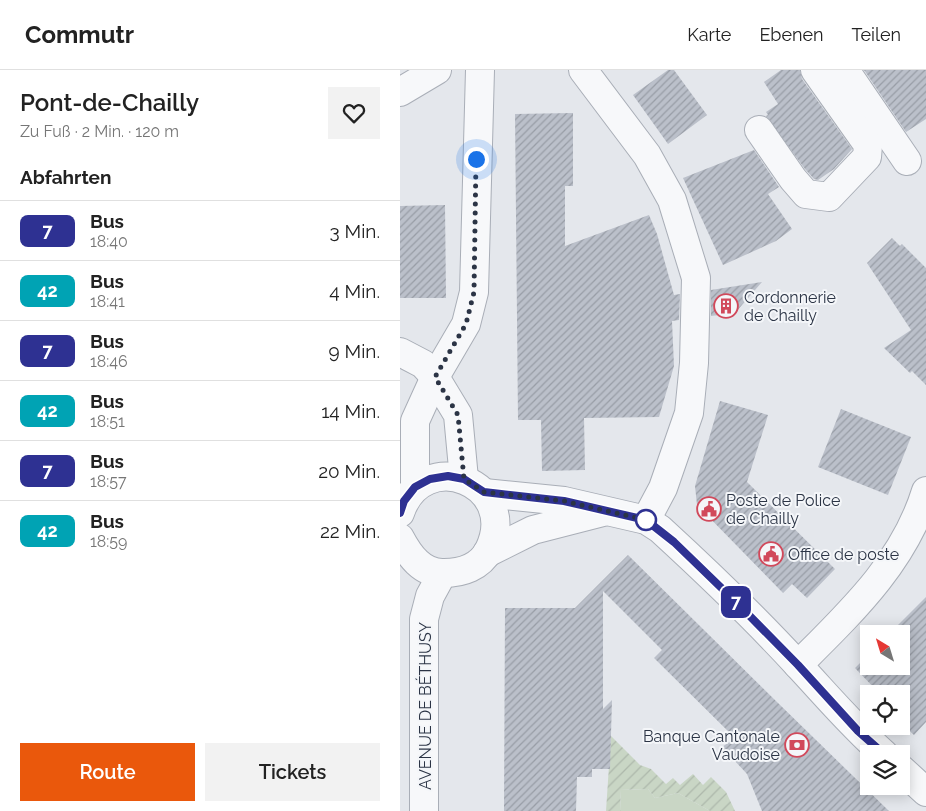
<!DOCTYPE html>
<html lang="de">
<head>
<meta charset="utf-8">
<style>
  :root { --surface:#fff; --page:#f2f2f2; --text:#222; --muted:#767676; --line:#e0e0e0; --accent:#ea580c }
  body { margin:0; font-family:Raleway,sans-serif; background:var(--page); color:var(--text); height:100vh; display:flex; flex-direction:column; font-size:19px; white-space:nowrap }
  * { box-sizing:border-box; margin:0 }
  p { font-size:16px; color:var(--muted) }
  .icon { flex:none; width:28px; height:28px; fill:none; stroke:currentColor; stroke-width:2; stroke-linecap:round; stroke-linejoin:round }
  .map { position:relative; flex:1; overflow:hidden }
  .side { display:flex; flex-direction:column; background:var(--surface); width:400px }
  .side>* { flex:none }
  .badge { padding:0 10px; border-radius:8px; font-size:18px; line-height:32px }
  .needle { width:32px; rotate:322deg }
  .tools { position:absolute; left:460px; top:555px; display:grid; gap:10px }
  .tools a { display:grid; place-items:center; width:50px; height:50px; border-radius:0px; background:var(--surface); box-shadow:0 2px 12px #0003; font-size:25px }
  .you { position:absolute; width:25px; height:25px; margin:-12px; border:4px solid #fff; border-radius:50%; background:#1a73e8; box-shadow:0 0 0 8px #1a73e833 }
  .map>.badge { position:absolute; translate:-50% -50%; box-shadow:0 0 0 2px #fff }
  h2 { padding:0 20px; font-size:19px; line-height:45px }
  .round { display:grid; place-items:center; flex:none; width:52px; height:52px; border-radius:0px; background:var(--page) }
  .headline { display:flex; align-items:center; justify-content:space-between; height:85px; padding:0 20px }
  h1 { font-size:24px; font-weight:600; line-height:38px }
  .action { display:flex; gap:10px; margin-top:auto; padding:10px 20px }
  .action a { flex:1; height:58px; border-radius:0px; background:var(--accent); color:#fff; font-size:20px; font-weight:600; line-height:58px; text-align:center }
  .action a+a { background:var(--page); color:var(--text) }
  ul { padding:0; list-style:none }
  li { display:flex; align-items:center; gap:15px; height:60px; padding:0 20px; border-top:1px solid var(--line) }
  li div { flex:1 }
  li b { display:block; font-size:19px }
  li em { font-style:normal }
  li .badge { min-width:55px; font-weight:700; text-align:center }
  header { display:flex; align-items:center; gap:30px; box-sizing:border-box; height:70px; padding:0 25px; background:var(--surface); border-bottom:1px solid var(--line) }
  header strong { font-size:24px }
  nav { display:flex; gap:28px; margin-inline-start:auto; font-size:18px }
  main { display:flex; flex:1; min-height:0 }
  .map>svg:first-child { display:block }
  .green { fill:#c9d6c5 }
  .garden { fill:url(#garden-furrows) }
  .building { fill:url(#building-hatch) }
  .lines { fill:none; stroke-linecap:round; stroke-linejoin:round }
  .minor-casing { stroke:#a9aeb7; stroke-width:30 }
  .minor { stroke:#f7f8fa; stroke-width:28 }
  .line-casing { stroke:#fff; stroke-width:11 }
  .line { stroke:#2e3192; stroke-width:8 }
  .walk { stroke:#2b3445; stroke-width:5; stroke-dasharray:0 9 }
  .stop-dot { fill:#fff; stroke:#2e3192; stroke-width:2.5 }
  .labels { text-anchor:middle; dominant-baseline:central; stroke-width:4; stroke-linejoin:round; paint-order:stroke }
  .poi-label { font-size:16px; fill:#2b3445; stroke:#f4f6f9; text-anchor:start }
  .street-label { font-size:16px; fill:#2b3445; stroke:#f4f6f9 }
</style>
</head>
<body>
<header>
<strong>Commutr</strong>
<nav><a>Karte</a><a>Ebenen</a><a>Teilen</a></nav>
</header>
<main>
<section class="side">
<div class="headline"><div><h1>Pont-de-Chailly</h1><p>Zu Fuß · 2 Min. · 120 m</p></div><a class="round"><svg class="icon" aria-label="heart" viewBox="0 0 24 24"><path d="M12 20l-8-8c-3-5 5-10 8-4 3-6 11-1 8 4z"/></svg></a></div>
<h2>Abfahrten</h2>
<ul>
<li><span class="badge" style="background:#2e3192;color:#fff">7</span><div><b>Bus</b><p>18:40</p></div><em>3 Min.</em></li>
<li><span class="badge" style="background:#00a3b4;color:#fff">42</span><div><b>Bus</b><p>18:41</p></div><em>4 Min.</em></li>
<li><span class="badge" style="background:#2e3192;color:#fff">7</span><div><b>Bus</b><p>18:46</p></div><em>9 Min.</em></li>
<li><span class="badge" style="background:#00a3b4;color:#fff">42</span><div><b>Bus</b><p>18:51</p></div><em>14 Min.</em></li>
<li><span class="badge" style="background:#2e3192;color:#fff">7</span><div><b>Bus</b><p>18:57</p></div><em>20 Min.</em></li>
<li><span class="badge" style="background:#00a3b4;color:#fff">42</span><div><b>Bus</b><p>18:59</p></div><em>22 Min.</em></li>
</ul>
<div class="action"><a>Route</a><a>Tickets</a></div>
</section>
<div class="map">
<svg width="526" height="741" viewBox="0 0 526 741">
  <defs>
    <pattern id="garden-furrows" width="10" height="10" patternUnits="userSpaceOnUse" patternTransform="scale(1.25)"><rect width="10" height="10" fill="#c9d6c5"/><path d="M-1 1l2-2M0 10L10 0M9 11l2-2" fill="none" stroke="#adb8ab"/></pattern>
    <pattern id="building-hatch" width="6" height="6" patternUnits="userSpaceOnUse" patternTransform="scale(1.25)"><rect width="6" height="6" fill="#bbc0ca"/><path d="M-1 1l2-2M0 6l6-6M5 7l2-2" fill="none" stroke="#989da6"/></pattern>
  </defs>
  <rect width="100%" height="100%" fill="#e4e7ec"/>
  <!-- green -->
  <polygon class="green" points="248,719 255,728 278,723 310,741 221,741 220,720"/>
  <!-- garden -->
  <polygon class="garden" points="211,666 240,695 251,699 266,714 273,708 280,715 293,704 303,715 311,707 326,722 335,741 310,741 278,723 255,728 248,719 220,720 221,741 206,741"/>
  <!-- building -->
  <g class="building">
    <polygon points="268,0 274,0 307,45 268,74 233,25"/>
    <polygon points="381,0 400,0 402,9 452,79 434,99 418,110 414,109 405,99 366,46 368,45 366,42 378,34 364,12"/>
    <polygon points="464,0 526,0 526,49 506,62"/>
    <polygon points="173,43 173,116 165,116 165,176 249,145 257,164 274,225 280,224 279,250 272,251 274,296 259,347 184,348 185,400 142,401 141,350 118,350 115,44"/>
    <polygon points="354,80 379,117 368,124 392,159 376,171 323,195 283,108"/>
    <polygon points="45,135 46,228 0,228 0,136"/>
    <polygon points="492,168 500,176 502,174 526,198 526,315 512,301 510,303 484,278 511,260 467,193"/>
    <polygon points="362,212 335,243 311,246 311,220"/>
    <polygon points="320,331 368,345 347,412 435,499 407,528 392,514 383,523 297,435 295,416"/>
    <polygon points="441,339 511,367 488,425 418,397"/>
    <polygon points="228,485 378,633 489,741 362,741 347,704 322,677 335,668 254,588 262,580 203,521 203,639 212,630 210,699 192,699 192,707 177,707 176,741 104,741 105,538 175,538"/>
    <polygon points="526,527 526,652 514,665 501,653 501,624 480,624 455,598 469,584 469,596 501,596 501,564 489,564"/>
  </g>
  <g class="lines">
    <!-- minor casing -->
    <g class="minor-casing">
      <g id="minor">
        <polyline points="183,0 247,85 272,130 296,208 294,293 289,343 263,418 246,450"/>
        <polyline points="445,0 507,91"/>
        <polyline points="0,22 37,0"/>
        <polyline points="359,60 393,109 406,124 429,127 467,87 468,75 415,0"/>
        <polyline points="0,282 23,294 35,307 58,345 64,409"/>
        <polyline points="15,417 15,351 35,307 66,254 74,222 80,0"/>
        <path d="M84 423 164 431 246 450 260 459C308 503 355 548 399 596 427 626 453 657 484 684"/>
        <path d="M0 443C23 374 121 413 89 480 80 497 62 503 44 503 22 504 9 485 0 468"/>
        <polyline points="87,483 133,460 203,442"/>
        <path d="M398 595C450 543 504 493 526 421"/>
        <polyline points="501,699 526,722"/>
        <polyline points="24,741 24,549 30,526 42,504"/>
      </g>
    </g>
    <!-- minor -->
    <use href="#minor" class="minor"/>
  </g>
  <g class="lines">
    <!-- line casing -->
    <g class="line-casing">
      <polyline id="line" points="0,443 4,431 15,417 30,409 48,406 64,409 84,422 164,431 246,450 274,472 336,532 398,595 458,661 484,684"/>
    </g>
    <!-- line -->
    <use href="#line" class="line"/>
    <!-- walk -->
    <polyline class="walk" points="76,89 74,222 66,254 35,307 58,345 64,409 84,422 164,431 246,450"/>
  </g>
  <!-- icons -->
  <defs>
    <g id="building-ring" transform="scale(1.25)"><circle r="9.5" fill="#f4f6f9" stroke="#d1495b" stroke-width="1.5"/><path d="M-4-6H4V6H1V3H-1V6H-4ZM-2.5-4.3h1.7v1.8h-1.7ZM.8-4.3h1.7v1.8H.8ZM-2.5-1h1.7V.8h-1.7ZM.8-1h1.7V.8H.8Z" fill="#d1495b"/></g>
    <g id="civic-ring" transform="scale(1.25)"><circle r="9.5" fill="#f4f6f9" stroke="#d1495b" stroke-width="1.5"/><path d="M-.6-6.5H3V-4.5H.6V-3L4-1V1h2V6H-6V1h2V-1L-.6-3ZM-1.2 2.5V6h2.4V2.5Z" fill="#d1495b"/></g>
    <g id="bank-ring" transform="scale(1.25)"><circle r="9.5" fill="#f4f6f9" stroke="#d1495b" stroke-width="1.5"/><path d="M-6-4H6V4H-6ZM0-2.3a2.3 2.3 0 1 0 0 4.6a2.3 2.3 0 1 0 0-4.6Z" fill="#d1495b"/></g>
  </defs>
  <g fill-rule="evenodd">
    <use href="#building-ring" x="326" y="236"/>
    <use href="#civic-ring" x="309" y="439"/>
    <use href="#civic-ring" x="371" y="484"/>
    <use href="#bank-ring" x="397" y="675"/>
  </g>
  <!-- markers -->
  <circle class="stop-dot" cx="246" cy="450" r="10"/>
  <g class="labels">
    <!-- poi labels -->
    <g class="poi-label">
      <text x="344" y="227">Cordonnerie<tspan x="344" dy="18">de Chailly</tspan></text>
      <text x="326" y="430">Poste de Police<tspan x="326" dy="18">de Chailly</tspan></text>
      <text x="388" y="484">Office de poste</text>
      <text x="380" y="666" text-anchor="end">Banque Cantonale<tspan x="380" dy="18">Vaudoise</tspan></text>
    </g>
    <!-- street labels -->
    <g class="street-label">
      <text transform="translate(25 636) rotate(-90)">AVENUE DE BÉTHUSY</text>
    </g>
  </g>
</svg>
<div class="tools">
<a><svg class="needle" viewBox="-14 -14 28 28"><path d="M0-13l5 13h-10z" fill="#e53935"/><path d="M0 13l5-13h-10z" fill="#767676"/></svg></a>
<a><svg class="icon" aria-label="locate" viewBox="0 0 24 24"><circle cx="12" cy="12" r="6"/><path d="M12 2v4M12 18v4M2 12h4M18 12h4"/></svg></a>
<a><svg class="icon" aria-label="layers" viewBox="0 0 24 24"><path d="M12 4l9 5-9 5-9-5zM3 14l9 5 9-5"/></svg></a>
</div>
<div class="you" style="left:76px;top:89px"></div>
<b class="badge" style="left:336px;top:532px;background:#2e3192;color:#fff">7</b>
</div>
</main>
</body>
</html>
